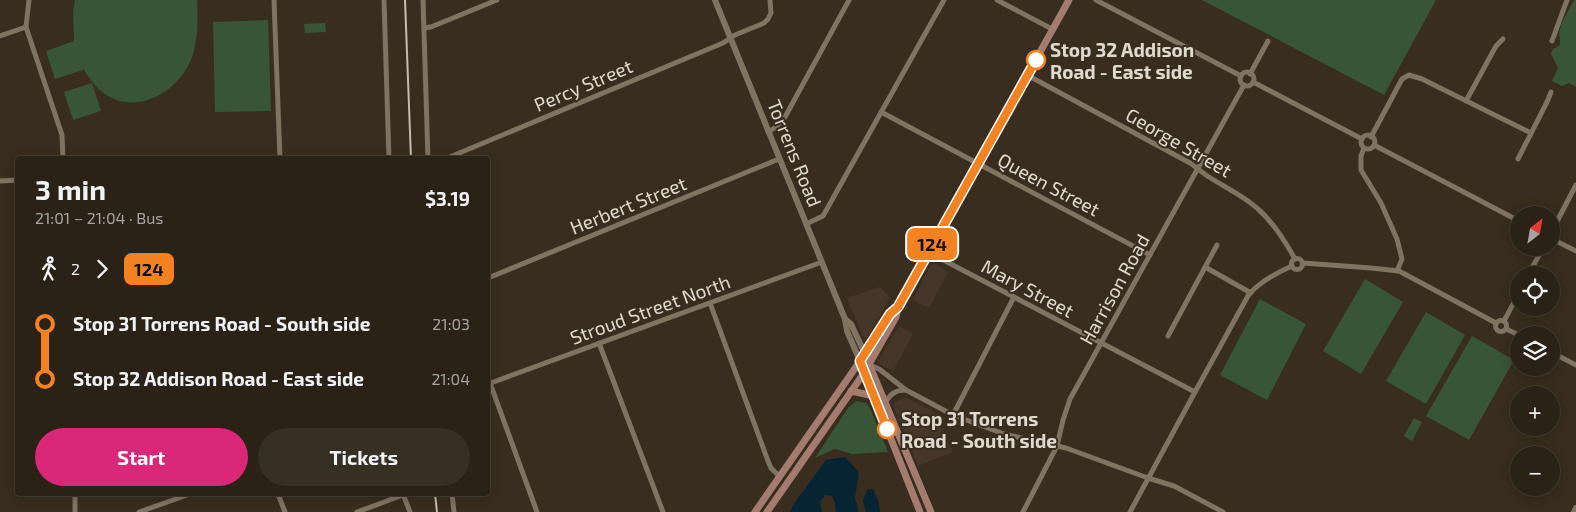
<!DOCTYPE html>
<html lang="en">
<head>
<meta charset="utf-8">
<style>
  :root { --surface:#2a2216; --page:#362f23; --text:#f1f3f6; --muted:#a5a4a1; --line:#463f35; --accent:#db2777 }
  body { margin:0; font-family:"Exo 2",sans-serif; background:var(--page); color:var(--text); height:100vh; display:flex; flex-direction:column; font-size:19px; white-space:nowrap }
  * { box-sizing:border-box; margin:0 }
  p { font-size:16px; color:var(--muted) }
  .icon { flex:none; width:28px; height:28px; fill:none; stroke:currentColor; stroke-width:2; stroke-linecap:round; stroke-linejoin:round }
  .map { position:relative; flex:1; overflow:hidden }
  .panel { position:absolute; left:15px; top:156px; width:475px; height:340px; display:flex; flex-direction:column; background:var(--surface); border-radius:5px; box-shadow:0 2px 12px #0003,0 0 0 1px var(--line) }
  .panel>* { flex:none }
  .badge { padding:0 10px; border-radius:8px; font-size:18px; line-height:32px }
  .needle { width:32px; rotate:31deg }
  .buttons { position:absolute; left:1510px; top:206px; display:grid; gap:10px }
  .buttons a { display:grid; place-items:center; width:50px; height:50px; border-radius:50%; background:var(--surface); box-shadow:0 2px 12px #0003,0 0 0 1px var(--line); font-size:25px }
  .map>.badge { position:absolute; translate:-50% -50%; box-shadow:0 0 0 2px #fff }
  .legs { display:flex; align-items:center; gap:8px; height:55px; padding:0 20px; font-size:16px }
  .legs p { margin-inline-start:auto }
  .summary { display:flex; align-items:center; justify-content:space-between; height:85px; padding:0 20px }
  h1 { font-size:28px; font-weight:700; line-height:38px }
  .button { display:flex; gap:10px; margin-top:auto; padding:10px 20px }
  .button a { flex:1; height:58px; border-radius:30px; background:var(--accent); color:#fff; font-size:20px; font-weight:700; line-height:58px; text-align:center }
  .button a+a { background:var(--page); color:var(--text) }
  ul { padding:0 20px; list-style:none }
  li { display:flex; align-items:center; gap:18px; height:55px; font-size:19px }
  li i { display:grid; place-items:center; width:8px; height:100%; margin:0 6px; background:currentColor }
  li i::after { content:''; width:12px; height:12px; margin:-6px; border:4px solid; border-radius:50%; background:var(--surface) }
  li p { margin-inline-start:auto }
  li:first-child i { background:linear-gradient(#0000 50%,currentColor 0) }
  li:last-child i { background:linear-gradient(currentColor 50%,#0000 0) }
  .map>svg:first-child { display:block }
  .commercial { fill:#46362a }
  .green { fill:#395537 }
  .water { fill:#062432 }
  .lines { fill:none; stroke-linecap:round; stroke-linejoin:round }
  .minor { stroke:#7f7362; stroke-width:5 }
  .tertiary { stroke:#7f7362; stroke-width:6 }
  .secondary { stroke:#a47c6f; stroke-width:7 }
  .rail { stroke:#c5bdb3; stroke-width:2 }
  .line-1-casing { stroke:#fff; stroke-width:11 }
  .line-1 { stroke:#f58220; stroke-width:8 }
  .stop-1-dot { fill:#fff; stroke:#f58220; stroke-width:2.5 }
  .labels { text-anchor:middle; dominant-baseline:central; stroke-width:4; stroke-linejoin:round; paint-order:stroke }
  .stop-label { font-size:19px; font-weight:bold; fill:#e0d9d0; stroke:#382d1e; text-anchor:start }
  .street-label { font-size:19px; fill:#e0d9d0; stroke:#382d1e }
</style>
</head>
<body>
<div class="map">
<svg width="1576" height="512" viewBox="0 0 1576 512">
  <rect width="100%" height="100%" fill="#382d1e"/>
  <!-- commercial -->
  <g class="commercial">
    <polygon points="935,264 948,272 929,308 913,300 931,265"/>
    <polygon points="880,287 890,298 867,338 864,339 847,298"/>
    <polygon points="899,326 913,334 893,371 878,363 878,361"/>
    <polygon points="906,397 945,418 941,425 953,452 918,466 893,405 894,403"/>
  </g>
  <!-- green -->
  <g class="green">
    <path d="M75 0H197C198 19 198 40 192 57 181 88 144 113 112 98 99 92 90 80 83 68V70L55 79 46 51 74 41 73 11Z"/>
    <polygon points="1202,0 1436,0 1384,95"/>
    <path d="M1574 0H1576V87L1569 83 1562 86 1552 81 1558 68 1551 54 1553 49 1560 45C1561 39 1558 35 1560 29 1562 19 1570 9 1574 0Z"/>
    <polygon points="268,20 271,111 215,112 213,22"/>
    <polygon points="325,23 326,32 305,33 304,24"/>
    <polygon points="92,83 101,111 73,120 64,92"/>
    <polygon points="1365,279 1403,302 1361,374 1323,351"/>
    <polygon points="1260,299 1306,324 1267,400 1220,375"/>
    <polygon points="1426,312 1465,335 1426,404 1386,381"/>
    <polygon points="1472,336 1514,360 1469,440 1426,416"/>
    <polygon points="856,401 866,403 870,408 888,452 852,454 835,449 815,458 848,408"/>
    <polygon points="1414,418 1422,422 1412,441 1404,436"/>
  </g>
  <!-- water -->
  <g class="water">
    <polygon points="845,457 859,472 855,498 859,512 836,512 835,503 832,496 825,495 820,502 822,512 790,512 793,505 826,460"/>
    <polygon points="873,489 879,503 880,512 866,512 863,501 867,490"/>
  </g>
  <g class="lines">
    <!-- minor -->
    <g class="minor">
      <polyline points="29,0 26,27 62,135 63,159"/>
      <polyline points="274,0 280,159"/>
      <polyline points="384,0 389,159"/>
      <polyline points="423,0 428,159"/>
      <polyline points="997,0 1052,29"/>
      <polyline points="1096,0 1241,76"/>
      <polyline points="424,28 431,27 497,0"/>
      <polyline points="0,36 26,27"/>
      <polyline points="1552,41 1567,0"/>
      <circle cx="1247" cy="79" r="7"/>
      <polyline points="1250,74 1268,41"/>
      <path d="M1027 75 1190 163C1197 168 1203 173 1209 177 1226 188 1244 196 1258 209 1274 223 1285 241 1295 259"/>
      <polyline points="1253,82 1362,139"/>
      <polyline points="1466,101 1496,46 1503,39"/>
      <polyline points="881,112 1150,255"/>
      <polyline points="768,132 776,127 785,117 849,0"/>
      <circle cx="1368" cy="142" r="7"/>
      <polyline points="1371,137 1402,79 1409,75 1422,79 1531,133"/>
      <polyline points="1374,145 1519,221"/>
      <polyline points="1364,148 1361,156 1361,170 1381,203 1397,239 1402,259 1397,271"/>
      <polyline points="445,159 723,43 735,35 764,23 768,19 771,13 770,0"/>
      <polyline points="1518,159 1547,102 1551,92"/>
      <polyline points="0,181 18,180"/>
      <polyline points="806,224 823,216 944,0"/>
      <polyline points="1552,231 1576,185"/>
      <polyline points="1554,240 1576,251"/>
      <polyline points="928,252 1195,392"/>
      <circle cx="1297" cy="264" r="5.5"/>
      <polyline points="1303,263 1371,268 1399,271 1496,323"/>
      <polyline points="1205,267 1251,293"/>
      <polyline points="1528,275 1543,248"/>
      <polyline points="488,278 779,159"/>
      <polyline points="710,303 768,461 771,468 780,477"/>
      <circle cx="1501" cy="326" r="5.5"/>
      <polyline points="1504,321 1519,293"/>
      <polyline points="1506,329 1519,335"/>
      <polyline points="1168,336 1217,245"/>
      <polyline points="599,343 663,512"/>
      <polyline points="1551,352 1576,365"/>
      <polyline points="870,365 879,369 906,390 953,415 1004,434 1066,448 1148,478 1174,486 1223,512"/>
      <polyline points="490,383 537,512"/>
      <polyline points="488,384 822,262"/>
      <path d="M884 404C890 395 894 390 906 390"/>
      <polyline points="953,415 1014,297"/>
      <polyline points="75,494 75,512"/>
      <polyline points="278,494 285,512"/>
      <polyline points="403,494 410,512"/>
      <polyline points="452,494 454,512"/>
      <polyline points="139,512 190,494"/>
      <polyline points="357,512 403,495"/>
      <polyline points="1023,512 1057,446 1063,420 1070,399 1244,85"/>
      <path d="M1130 512 1195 392 1249 294C1261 281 1276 273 1292 266"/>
    </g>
    <!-- tertiary -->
    <g class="tertiary">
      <polyline points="715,0 845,319 847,331 860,361"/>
      <polyline points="845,319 851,324 865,354"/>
      <polyline points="1574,512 1576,508"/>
    </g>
    <!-- secondary -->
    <g class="secondary">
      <polyline points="869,364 931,512"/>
      <polyline points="864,371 920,512"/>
      <polyline points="851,391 874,396"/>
      <polyline points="755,512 865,354 890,314 897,307"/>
      <polyline points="767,512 864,373 896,317 898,307 1069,0"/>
    </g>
    <!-- rail -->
    <g class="rail">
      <polyline points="405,0 411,159"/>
      <polyline points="435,494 437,512"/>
    </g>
  </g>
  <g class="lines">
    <!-- line-1 casing -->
    <g class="line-1-casing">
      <polyline id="line-1" points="887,429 860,361 890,314 898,307 1036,60"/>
    </g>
    <!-- line-1 -->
    <use href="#line-1" class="line-1"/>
  </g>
  <!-- markers -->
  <g class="stop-1-dot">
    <circle cx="1036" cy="60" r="9"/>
    <circle cx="887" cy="429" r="9"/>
  </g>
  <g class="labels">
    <!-- stop labels -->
    <g class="stop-label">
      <text x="1050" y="49">Stop 32 Addison<tspan x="1050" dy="22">Road - East side</tspan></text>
      <text x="901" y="418">Stop 31 Torrens<tspan x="901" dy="22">Road - South side</tspan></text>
    </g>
    <!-- street labels -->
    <g class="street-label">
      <text transform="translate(583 85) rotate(-23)">Percy Street</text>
      <text transform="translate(1179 142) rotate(30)">George Street</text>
      <text transform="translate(795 153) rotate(68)">Torrens Road</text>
      <text transform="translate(1049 184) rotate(28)">Queen Street</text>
      <text transform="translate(628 205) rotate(-22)">Herbert Street</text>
      <text transform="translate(1028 288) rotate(28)">Mary Street</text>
      <text transform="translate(1114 289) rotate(-61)">Harrison Road</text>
      <text transform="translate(650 309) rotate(-20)">Stroud Street North</text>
    </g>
  </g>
</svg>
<div class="buttons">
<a><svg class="needle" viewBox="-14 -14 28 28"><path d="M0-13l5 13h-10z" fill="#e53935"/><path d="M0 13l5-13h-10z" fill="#a5a4a1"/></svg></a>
<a><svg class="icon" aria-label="locate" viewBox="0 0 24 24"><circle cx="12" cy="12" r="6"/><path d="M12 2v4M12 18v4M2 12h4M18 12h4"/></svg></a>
<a><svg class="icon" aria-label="layers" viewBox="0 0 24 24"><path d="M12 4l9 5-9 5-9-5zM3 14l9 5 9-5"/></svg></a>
<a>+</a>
<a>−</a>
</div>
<b class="badge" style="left:932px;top:244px;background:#f58220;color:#111">124</b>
<section class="panel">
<div class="summary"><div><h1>3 min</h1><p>21:01 – 21:04 · Bus</p></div><b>$3.19</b></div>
<div class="legs"><svg class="icon" aria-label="walk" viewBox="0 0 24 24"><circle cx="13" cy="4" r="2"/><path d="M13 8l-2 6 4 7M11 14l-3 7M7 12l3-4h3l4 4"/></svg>2<svg class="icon" aria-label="forward" viewBox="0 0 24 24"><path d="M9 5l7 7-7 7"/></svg><b class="badge" style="background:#f58220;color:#111">124</b></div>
<ul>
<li><i style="color:#f58220"></i><b>Stop 31 Torrens Road - South side</b><p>21:03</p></li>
<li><i style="color:#f58220"></i><b>Stop 32 Addison Road - East side</b><p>21:04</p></li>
</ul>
<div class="button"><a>Start</a><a>Tickets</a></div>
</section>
</div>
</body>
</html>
